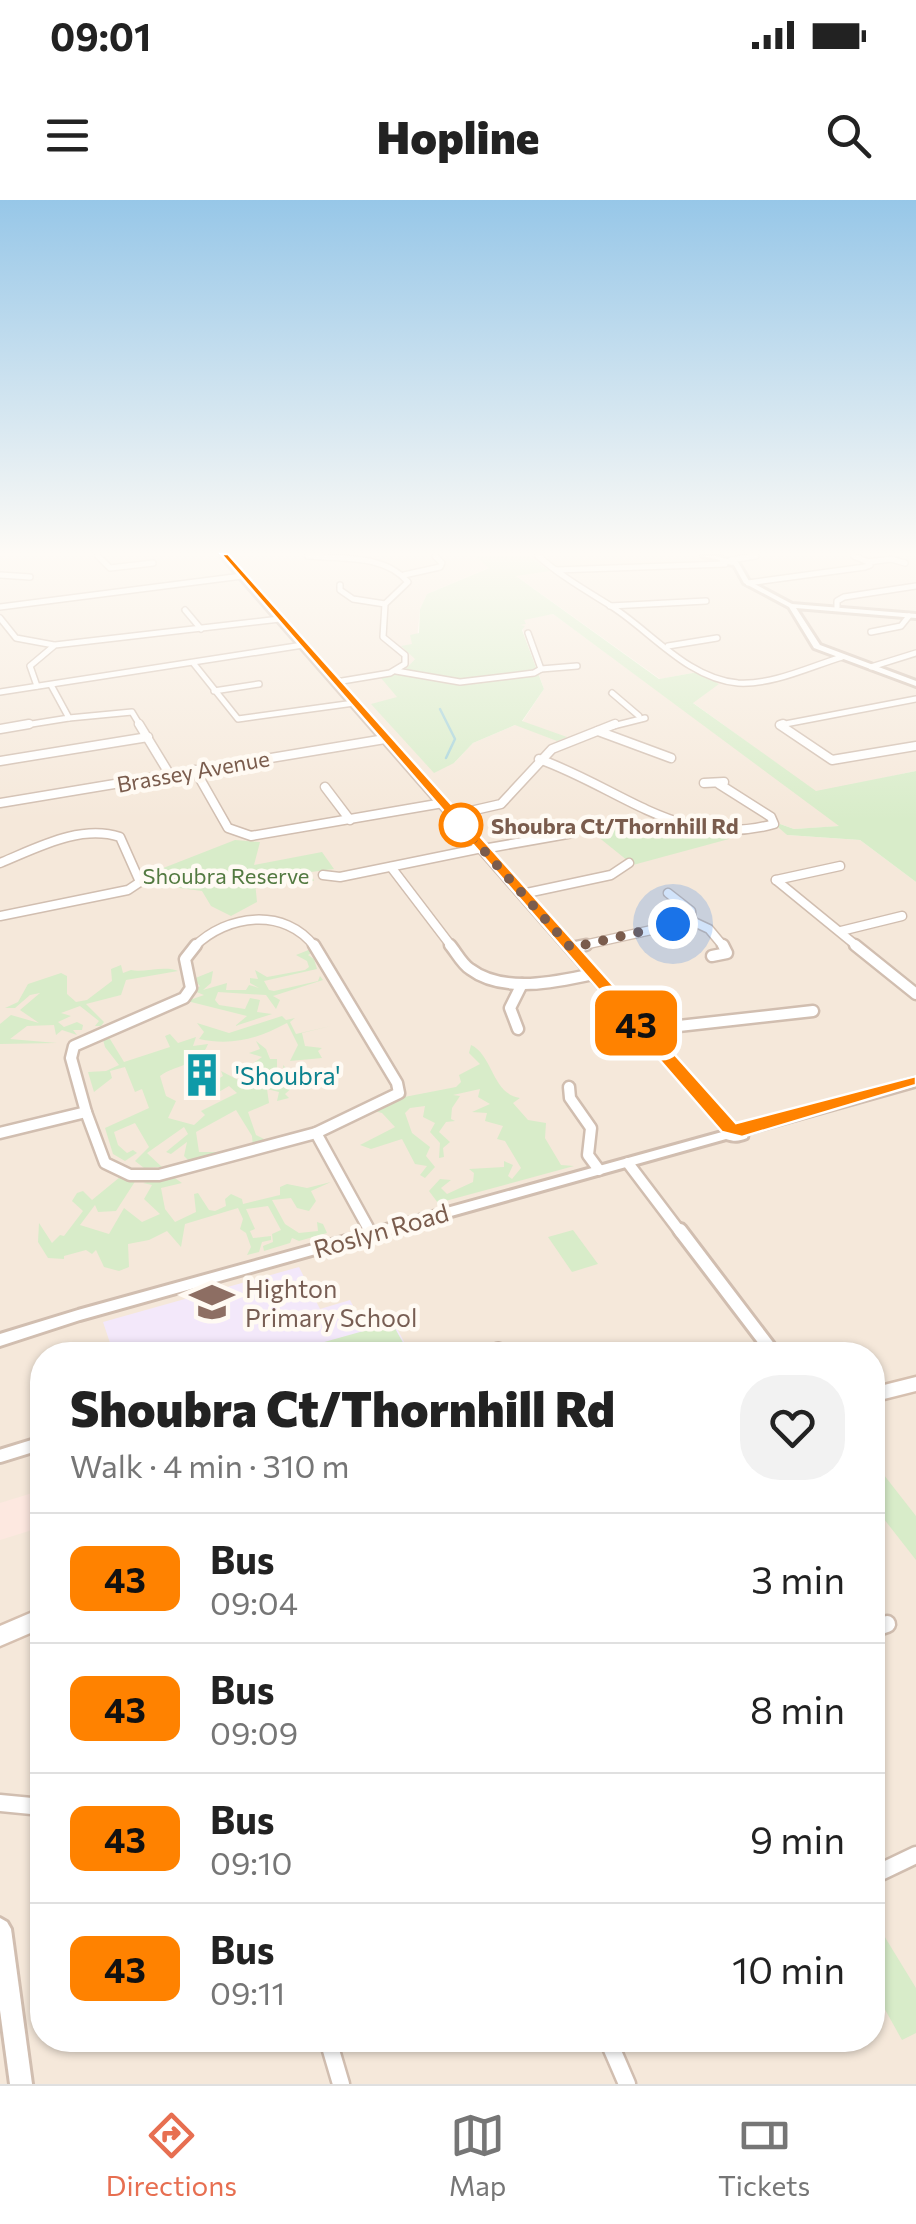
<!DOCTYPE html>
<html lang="en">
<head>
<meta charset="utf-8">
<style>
  :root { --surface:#fff; --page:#f2f2f2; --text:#222; --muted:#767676; --line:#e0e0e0; --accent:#e76f51 }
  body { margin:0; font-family:Commissioner,sans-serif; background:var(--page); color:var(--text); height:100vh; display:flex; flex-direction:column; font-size:38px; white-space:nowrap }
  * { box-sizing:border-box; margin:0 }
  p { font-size:32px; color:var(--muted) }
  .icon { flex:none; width:55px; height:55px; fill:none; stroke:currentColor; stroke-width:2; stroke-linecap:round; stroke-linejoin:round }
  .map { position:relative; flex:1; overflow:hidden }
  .details { position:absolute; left:30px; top:1142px; width:855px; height:710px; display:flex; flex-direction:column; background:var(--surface); border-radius:40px; box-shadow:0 2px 8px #0004 }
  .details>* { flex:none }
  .badge { padding:0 20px; border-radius:15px; font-size:35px; line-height:65px }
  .you { position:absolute; width:50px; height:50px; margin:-25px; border:8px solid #fff; border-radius:50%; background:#1a73e8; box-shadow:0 0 0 15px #1a73e833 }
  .map>.badge { position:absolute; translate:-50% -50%; box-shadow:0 0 0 5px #fff }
  .round { display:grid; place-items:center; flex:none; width:105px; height:105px; border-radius:40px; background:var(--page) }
  .headline { display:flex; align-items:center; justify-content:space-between; height:170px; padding:0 40px }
  h1 { font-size:48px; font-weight:800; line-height:75px }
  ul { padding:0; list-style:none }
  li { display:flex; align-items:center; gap:30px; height:130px; padding:0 40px; border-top:2px solid var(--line) }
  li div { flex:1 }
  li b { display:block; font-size:38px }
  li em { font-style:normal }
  li .badge { min-width:110px; font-weight:700; text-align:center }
  .status { display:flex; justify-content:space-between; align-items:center; height:70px; padding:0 50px; background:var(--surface); direction:ltr }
  .status svg { height:28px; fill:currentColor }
  header { display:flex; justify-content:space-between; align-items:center; height:130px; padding:0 40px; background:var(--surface); font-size:45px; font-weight:800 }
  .menu { display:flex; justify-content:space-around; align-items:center; height:140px; border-top:2px solid var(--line); background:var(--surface); font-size:28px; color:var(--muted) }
  .menu a { display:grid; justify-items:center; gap:5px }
  .menu .current { color:var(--accent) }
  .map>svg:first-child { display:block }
  .residential { fill:#f5e8da; fill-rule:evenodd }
  .commercial { fill:#fde8e0 }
  .education { fill:#f3e8fa }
  .green { fill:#d8ecc9 }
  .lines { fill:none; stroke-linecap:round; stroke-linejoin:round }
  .stream { stroke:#a5d3da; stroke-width:2.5 }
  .minor-far4-casing { stroke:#d1beb0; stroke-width:8 }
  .minor-far3-casing { stroke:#d1beb0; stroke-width:11 }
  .minor-far2-casing { stroke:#d1beb0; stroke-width:15 }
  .minor-far1-casing { stroke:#d1beb0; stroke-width:18 }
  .minor-casing { stroke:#d1beb0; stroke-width:21 }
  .tertiary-casing { stroke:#d1beb0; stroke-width:6 }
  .secondary-casing { stroke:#d6c0b0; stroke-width:5 }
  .minor-far4 { stroke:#fff; stroke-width:5 }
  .minor-far3 { stroke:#fff; stroke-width:8 }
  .minor-far2 { stroke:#fff; stroke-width:10 }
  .minor-far1 { stroke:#fff; stroke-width:12 }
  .minor { stroke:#fff; stroke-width:16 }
  .tertiary { fill:#fff; fill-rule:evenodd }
  .secondary { fill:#fff; fill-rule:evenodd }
  .line { fill:#ff8200; stroke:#fff; stroke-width:2.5 }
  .walk { stroke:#7a5c4d; stroke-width:10; stroke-dasharray:0 18 }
  .stop-dot { fill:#fff; stroke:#ff8200; stroke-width:5 }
  .labels { text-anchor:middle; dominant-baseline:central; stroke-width:9; stroke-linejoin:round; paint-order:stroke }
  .far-street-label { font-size:22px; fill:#7a5c4d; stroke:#fffaf3 }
  .far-stop-label { font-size:22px; font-weight:bold; fill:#7a5c4d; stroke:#fffaf3; text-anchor:start }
  .far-park-label { font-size:22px; fill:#537a41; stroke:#fffaf3 }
  .culture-label { font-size:25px; fill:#0d838f; stroke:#fffaf3; text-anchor:start }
  .street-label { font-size:25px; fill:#7a5c4d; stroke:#fffaf3 }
  .education-label { font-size:25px; fill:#785e54; stroke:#fffaf3; text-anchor:start }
</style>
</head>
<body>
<div class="status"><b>09:01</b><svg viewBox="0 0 49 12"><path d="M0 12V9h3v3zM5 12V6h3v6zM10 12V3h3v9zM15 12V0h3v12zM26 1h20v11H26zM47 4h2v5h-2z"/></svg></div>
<header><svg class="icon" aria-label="menu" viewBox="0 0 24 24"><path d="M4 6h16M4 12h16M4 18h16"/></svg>Hopline<svg class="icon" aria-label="search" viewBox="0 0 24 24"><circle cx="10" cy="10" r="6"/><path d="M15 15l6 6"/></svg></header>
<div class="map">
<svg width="916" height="1884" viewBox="0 0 916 1884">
  <rect width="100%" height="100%" fill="#fdf6ec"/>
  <!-- residential -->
  <g class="residential">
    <path d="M0 356H474L490 367 427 394 420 409 415 459 407 469 382 478 454 563 473 543 522 522 544 489 519 419 553 414 841 626 794 629 780 624 787 635 860 640 916 682V1884H0ZM42 1155H872V1840H42Z"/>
    <polygon points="529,356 916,356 916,571 816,592 692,502 718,484 698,472 660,479 515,375 549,370"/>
  </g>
  <!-- commercial -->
  <polygon class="commercial" points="42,1290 42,1327 0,1340 0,1303"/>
  <!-- education -->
  <polygon class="education" points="299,1067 320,1109 350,1100 365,1129 393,1121 411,1155 114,1155 103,1122"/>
  <!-- green -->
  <g class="green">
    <polygon points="474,356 529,356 550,371 516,376 659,479 698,472 719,484 693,503 816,591 916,571 916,682 860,640 787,635 778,627 780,624 794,629 839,626 553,414 524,420 526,424 520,425 525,426 522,430 544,489 522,521 567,537 557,541 515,525 473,543 454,563 434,573 371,504 397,497 381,478 405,470 415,459 401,446 412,444 410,435 419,433 420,409 427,394 489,368"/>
    <polygon points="595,621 627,624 644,633 687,632 729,639 633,665 597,636 584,636 572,626"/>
    <polygon points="235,640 260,642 254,665 322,652 334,669 311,672 314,681 282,677 255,682 257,702 231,716 211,706 202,691 149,684 153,678 148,674"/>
    <polygon points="311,749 313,752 308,755 314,759 317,769 264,781 269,790 274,791 318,781 320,776 323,780 273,796 280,800 276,809 266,795 218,792 215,800 219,805 245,809 250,798 260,800 257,812 272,814 235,826 247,816 187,801 204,795 194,791 200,786 193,779 213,771 211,783 203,790 227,783 226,790 246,790 249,785 259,788 250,783 250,778 258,779 255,770 267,777 305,770 309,767 307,761 296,755"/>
    <path d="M121 765 123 773 131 770C143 773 165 765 178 771L126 780 121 795 86 804 104 822 101 826H95L99 821 80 806 61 813 71 816 58 822 64 827 77 822 83 825 82 830H73L77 835 62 830 56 835 54 825 27 826 10 839 57 843 0 844V824L11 815 39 823 20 810 40 793 30 795 15 808H5L18 802 28 784 61 773 67 776V794L76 802 87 800 112 781 111 769Z"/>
    <path d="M282 816 286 820 295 818 290 822 296 834 331 826 302 833 305 846 322 848 318 851 322 858 290 861 298 845 287 823C257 839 232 846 199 839L204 832 197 823 229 833Z"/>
    <path d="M170 834 178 843 196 837 193 846 208 844C199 867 178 863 160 876L166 896 176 901 168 918 194 925 205 915 201 911 237 893 229 886 205 900 197 892 223 876 221 871 242 882 240 872 262 857 249 853 260 849 256 841 266 849 270 859H277V878L284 874 283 865 289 871 303 869 302 879 285 894 289 898 277 901 279 892 267 889 269 903 248 912 256 935 264 939 253 947 252 936 236 910 196 932 199 952H217V955L200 961 188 960 184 956 187 942 171 954 166 952 188 934 184 927 147 953 162 967 144 968 135 961 149 947 135 923 114 932 118 945 127 953 133 950 137 953 125 961 113 954 105 928 149 908 142 889 135 892 125 867 110 871 112 878 94 892 88 872 106 871 119 865 105 847 102 836 110 839 124 862 170 847 165 836Z"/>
    <path d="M471 845C493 855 492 894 520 898L513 903 528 920 546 923 545 938 561 965 574 966 438 1003 429 991 440 979 451 980 441 988 447 994 473 982 474 973 469 969 504 967V961L513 965 508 976 512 979 521 968 505 941 497 939 503 926 485 921 487 913 472 912 490 904 478 897 480 889 453 895 460 896 452 908 451 919 455 921 446 922 439 932 450 942 443 948 444 957 439 958 440 943 430 932 435 923 423 917 425 906 410 908 405 913 412 933 430 947 426 956 435 967 425 978 420 975 427 966 415 964 402 939 371 949 360 945 395 927 382 913 367 909 394 899 456 887 461 882 459 875 480 864 469 853Z"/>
    <polygon points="172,976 182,983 161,988 165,1009 175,1022 196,1012 194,994 198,993 209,1010 215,1011 226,1006 225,999 231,994 242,999 243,1004 280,995 280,987 287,984 307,988 331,982 311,991 316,1001 309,1011 297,1008 291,998 272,1000 285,1024 299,1033 318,1031 317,1022 323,1024 327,1033 299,1041 292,1038 290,1043 264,1051 263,1046 273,1042 272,1034 281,1030 268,1006 246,1009 255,1029 250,1031 253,1038 271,1036 271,1040 262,1042 259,1052 247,1055 251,1047 246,1033 240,1029 243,1019 238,1008 185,1024 181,1047 167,1031 149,1040 128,1044 129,1067 119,1071 104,1067 96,1050 92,1054 86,1050 64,1056 64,1059 48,1058 38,1042 39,1023 52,1043 60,1035 64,1036 83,1011 72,1001 77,993 83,991 92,1000 120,977 136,980 116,1011 98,1012 95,1005 80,1025 109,1034 124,1008 142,1022 160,1014 144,999 152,985 143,983"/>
    <polygon points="573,1030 598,1064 572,1072 548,1037"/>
    <polygon points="392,1123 410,1155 278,1155"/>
    <polygon points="873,1261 916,1316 916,1360 873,1305"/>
    <polygon points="872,1716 916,1788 916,1833 902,1840 873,1788"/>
  </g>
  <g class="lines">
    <!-- stream -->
    <polyline class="stream" points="440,509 455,539 446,558"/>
    <!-- minor-far4 casing -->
    <g class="minor-far4-casing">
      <g id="minor-far4">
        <polyline points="98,356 110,368 153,363"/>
        <path d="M308 356C342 359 384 354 408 382L385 404 383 437 405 455V464L390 473 336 482"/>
        <path d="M538 356C562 377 587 391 614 408 652 433 689 479 738 483 773 485 809 467 842 457"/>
        <polyline points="854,356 868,362"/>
        <polyline points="731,360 756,356"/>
        <polyline points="556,370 725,364"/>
        <polyline points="0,375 30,377"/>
        <polyline points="404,375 440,367 442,363 435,356"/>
        <polyline points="748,383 865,367 870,365 868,362 891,359 905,363"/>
        <polyline points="340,385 340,390 353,399 385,404"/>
        <polyline points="610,406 706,401"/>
        <polyline points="0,407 242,376"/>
        <polyline points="837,407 837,401 844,397 916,386"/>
        <polyline points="185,410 201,429"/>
        <polyline points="0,418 16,438 54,445"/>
        <polyline points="871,432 901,426 909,416"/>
        <polyline points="668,446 717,438"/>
        <polyline points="194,464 238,519 354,503"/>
        <polyline points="871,467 916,453"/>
        <polyline points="541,469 577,466"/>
        <polyline points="396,471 460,482 534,473 541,469 528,433"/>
        <polyline points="37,486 30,466 55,445 280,419"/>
        <polyline points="214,491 259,484"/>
        <polyline points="0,492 303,445"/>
        <polyline points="612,493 639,516"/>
        <polyline points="69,518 132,512 141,527"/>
        <polyline points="13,527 69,518 51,485"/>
        <polyline points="609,527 645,518"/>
        <polyline points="783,527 780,525 916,499"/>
      </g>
    </g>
    <!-- minor-far3 casing -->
    <g class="minor-far3-casing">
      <g id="minor-far3">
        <polyline points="139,524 170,575"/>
        <polyline points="783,524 780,525 832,560 916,546"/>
        <polyline points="0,529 29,524"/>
        <polyline points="598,531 671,558"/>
        <path d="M539 559C623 589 680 650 774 624L771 617 719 584"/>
        <polyline points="0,561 148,537"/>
        <polyline points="195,570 228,628 251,636 443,603"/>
        <polyline points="704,583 724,582"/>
        <polyline points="325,587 350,620"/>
        <polyline points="0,603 385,539"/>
        <polyline points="453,615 501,604 552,549 615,524"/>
        <polyline points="483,649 573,633"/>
        <path d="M0 663C37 648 80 624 120 637L140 682 128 690 0 716"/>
        <polyline points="391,667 452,747"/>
        <polyline points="323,675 340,677 482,648"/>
        <polyline points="776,680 858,747"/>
        <polyline points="776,680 840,666"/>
        <polyline points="668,693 691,711 692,721"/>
        <polyline points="522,694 611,675 629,663"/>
        <polyline points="841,731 902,716"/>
        <path d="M194 747C227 714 285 707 315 747"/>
        <polyline points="575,747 692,721 709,729 724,747"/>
      </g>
    </g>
    <!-- minor-far2 casing -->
    <g class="minor-far2-casing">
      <g id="minor-far2">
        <polyline points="314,745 397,883 399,893 316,933 371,1033"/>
        <path d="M450 745C456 752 462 764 470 769 503 794 557 782 593 774"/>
        <polyline points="855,745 916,794"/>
        <polyline points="571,748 586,745"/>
        <polyline points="712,756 727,753 723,745"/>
        <polyline points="518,829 510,808 522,784"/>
        <polyline points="643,830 813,811"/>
        <polyline points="569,887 570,898 591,928 588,955 599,970"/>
        <polyline points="86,912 105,963 130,975 159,975 316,933"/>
        <polyline points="0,933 86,912 71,858 74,846 184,798 191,788 185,759 196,745"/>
        <polyline points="628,963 681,1033"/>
      </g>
    </g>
    <!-- minor-far1 casing -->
    <g class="minor-far1-casing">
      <g id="minor-far1">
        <polyline points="680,1030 775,1155"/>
        <polyline points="498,1150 502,1155"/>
        <polyline points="0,1256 42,1243"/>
      </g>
    </g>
    <!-- minor casing -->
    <g class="minor-casing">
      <g id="minor">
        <polyline points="872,1429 887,1424"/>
        <polyline points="0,1603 42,1607"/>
        <polyline points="872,1676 916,1655"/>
        <polyline points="328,1840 341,1884"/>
        <polyline points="608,1840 627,1884"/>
      </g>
    </g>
    <!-- tertiary casing -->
    <g class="tertiary-casing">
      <g id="tertiary">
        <path d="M221 356H227L732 924 743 927 916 878V886L748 933 747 938C739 941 735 942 726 939L80 1120 0 1146V1134L78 1110 722 932 723 929Z"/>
        <polygon points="702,356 716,356 738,362 749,381 792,404 916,414 916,418 796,408 820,445 916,481 916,486 814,448 789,407 744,383 734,365 720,363 720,360"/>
        <polygon points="0,1718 7,1722 11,1729 32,1884 10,1884 0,1810"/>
      </g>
    </g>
    <!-- secondary casing -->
    <g class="secondary-casing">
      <g id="secondary">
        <polygon points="916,1177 916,1191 872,1202 872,1188"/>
        <polygon points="42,1408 42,1428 0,1446 0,1426"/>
      </g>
    </g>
    <!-- minor-far4 -->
    <use href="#minor-far4" class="minor-far4"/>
    <!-- minor-far3 -->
    <use href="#minor-far3" class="minor-far3"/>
    <!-- minor-far2 -->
    <use href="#minor-far2" class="minor-far2"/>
    <!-- minor-far1 -->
    <use href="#minor-far1" class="minor-far1"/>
    <!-- minor -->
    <use href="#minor" class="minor"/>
    <!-- tertiary -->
    <use href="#tertiary" class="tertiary"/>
    <!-- secondary -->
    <use href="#secondary" class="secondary"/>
  </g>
  <!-- sky -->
  <linearGradient id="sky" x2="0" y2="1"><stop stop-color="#97c7e8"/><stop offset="0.57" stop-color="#fefbf6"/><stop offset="1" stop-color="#fefbf6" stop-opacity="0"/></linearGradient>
  <rect width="916" height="620" fill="url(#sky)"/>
  <!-- line -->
  <polygon class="line" points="221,354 228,354 736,923 916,876 916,885 742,937 722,932"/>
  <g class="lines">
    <!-- walk -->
    <polyline class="walk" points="461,625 571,748 673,724"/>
  </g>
  <!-- icons -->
  <defs>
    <g id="building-bare" transform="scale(3.45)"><path d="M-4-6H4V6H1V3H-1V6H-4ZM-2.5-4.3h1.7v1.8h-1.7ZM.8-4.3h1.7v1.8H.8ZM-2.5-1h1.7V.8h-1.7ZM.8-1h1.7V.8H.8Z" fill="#0f9aa8" stroke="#fffaf3" stroke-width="2.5" paint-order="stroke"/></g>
    <g id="school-bare" transform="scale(3.45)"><path d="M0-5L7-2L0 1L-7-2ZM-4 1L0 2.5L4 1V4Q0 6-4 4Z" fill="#8d6e63" stroke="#fffaf3" stroke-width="2.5" paint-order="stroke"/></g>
  </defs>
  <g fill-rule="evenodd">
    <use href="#building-bare" x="202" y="875"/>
    <use href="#school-bare" x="212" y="1102"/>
  </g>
  <!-- markers -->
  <circle class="stop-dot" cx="461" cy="625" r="20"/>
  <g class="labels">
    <!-- far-street labels -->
    <g class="far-street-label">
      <text transform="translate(193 571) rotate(-10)">Brassey Avenue</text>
    </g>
    <!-- far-stop labels -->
    <g class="far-stop-label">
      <text x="491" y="625">Shoubra Ct/Thornhill Rd</text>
    </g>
    <!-- far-park labels -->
    <g class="far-park-label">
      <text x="226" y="675">Shoubra Reserve</text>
    </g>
    <!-- culture labels -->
    <g class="culture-label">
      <text x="235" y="875">'Shoubra'</text>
    </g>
    <!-- street labels -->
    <g class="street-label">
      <text transform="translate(381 1030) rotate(-16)">Roslyn Road</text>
    </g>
    <!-- education labels -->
    <g class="education-label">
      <text x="245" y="1088">Highton<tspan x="245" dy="29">Primary School</tspan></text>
    </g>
  </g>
</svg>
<div class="you" style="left:673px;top:724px"></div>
<b class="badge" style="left:636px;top:823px;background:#ff8200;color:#111">43</b>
<section class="details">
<div class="headline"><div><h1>Shoubra Ct/Thornhill Rd</h1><p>Walk · 4 min · 310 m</p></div><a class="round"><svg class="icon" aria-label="heart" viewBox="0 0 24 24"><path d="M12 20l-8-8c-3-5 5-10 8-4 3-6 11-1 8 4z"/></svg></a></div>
<ul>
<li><span class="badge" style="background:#ff8200;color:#111">43</span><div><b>Bus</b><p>09:04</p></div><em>3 min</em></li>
<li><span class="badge" style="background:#ff8200;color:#111">43</span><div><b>Bus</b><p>09:09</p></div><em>8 min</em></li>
<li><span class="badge" style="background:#ff8200;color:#111">43</span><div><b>Bus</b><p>09:10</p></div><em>9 min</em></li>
<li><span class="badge" style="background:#ff8200;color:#111">43</span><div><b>Bus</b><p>09:11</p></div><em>10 min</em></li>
</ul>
</section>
</div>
<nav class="menu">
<a class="current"><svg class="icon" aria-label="directions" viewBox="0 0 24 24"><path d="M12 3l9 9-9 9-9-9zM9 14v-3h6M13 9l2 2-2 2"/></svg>Directions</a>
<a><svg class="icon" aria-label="map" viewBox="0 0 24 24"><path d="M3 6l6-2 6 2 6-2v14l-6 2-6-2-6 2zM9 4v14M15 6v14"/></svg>Map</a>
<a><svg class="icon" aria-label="tickets" viewBox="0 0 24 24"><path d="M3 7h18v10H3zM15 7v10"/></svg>Tickets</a>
</nav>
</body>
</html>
